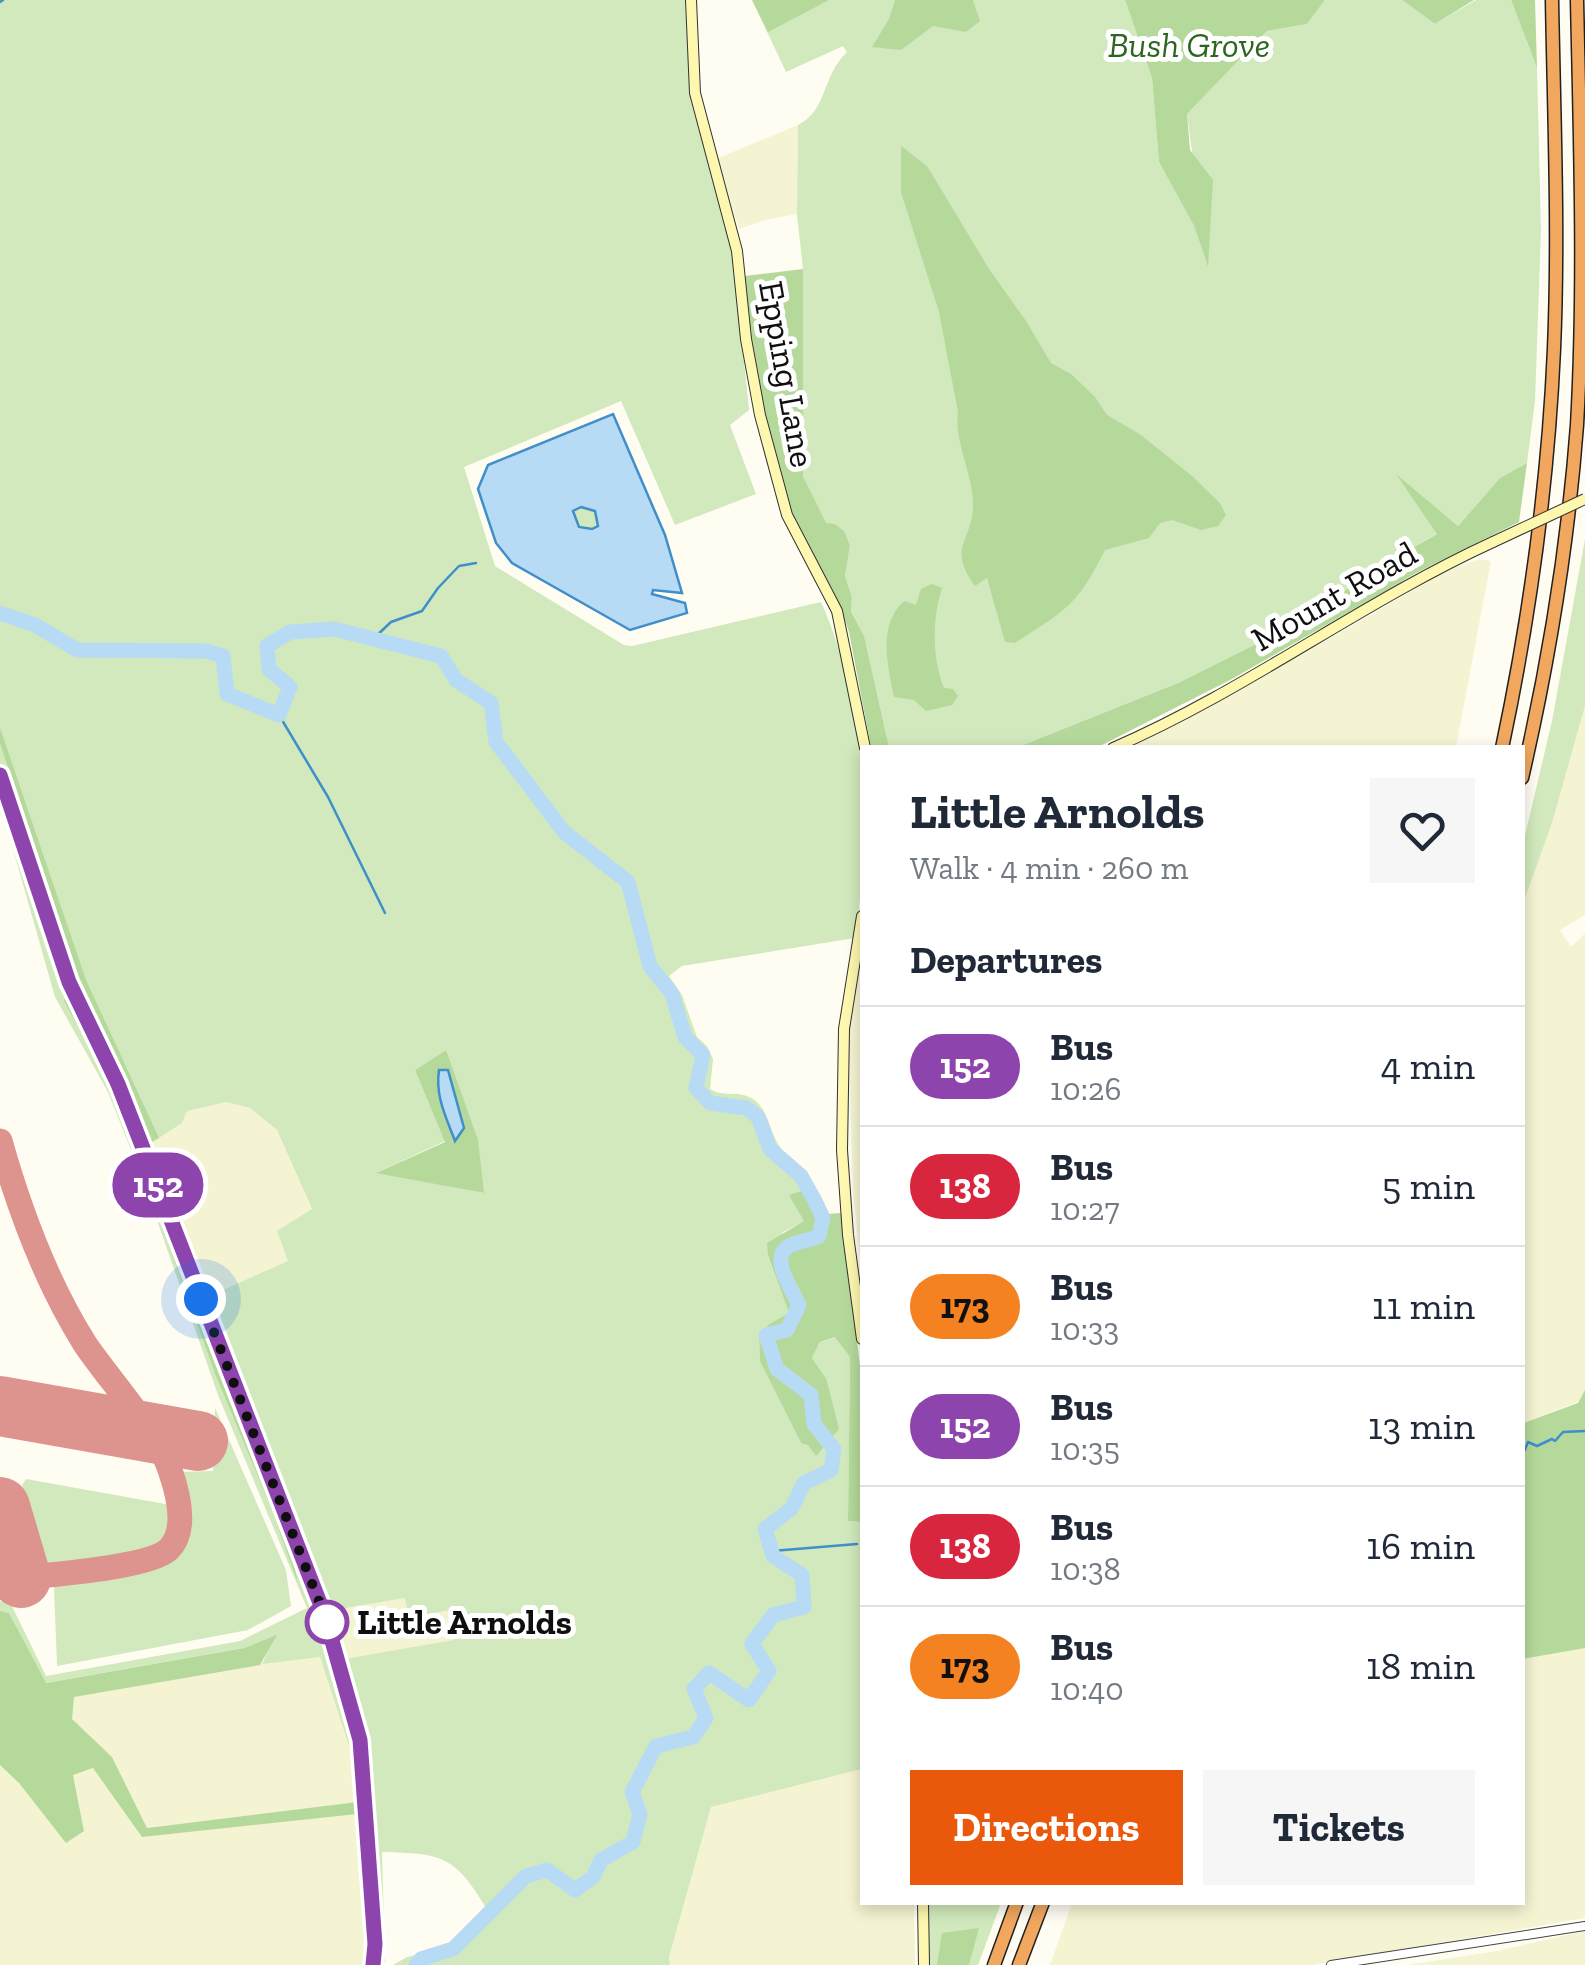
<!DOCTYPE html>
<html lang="en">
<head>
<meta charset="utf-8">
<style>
  :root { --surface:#fff; --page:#f6f6f7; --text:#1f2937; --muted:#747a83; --line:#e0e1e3; --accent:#ea580c }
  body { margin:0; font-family:"Zilla Slab",serif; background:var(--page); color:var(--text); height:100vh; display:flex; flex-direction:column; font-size:38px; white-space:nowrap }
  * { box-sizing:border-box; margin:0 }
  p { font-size:32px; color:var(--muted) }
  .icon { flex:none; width:55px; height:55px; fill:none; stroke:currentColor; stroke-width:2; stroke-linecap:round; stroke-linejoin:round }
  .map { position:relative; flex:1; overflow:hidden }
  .panel { position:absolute; left:860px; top:745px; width:665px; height:1160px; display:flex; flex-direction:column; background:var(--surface); border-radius:0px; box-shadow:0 5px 15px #0003 }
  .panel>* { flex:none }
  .badge { padding:0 20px; border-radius:32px; font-size:35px; line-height:65px }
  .you { position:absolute; width:50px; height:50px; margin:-25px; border:8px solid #fff; border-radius:50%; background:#1a73e8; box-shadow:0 0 0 15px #1a73e833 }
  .map>.badge { position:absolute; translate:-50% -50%; box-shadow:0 0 0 5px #fff }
  h2 { padding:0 50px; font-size:38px; line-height:90px }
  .round { display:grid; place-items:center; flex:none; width:105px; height:105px; border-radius:0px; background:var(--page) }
  .head { display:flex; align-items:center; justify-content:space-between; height:170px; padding:0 50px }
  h1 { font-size:48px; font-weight:700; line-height:75px }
  .cta { display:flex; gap:20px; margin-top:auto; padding:20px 50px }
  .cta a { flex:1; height:115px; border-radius:0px; background:var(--accent); color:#fff; font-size:40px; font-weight:700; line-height:115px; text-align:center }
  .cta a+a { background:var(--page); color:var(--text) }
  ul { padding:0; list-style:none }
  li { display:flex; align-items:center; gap:30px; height:120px; padding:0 50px; border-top:2px solid var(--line) }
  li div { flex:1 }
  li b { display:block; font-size:38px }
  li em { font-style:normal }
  li .badge { min-width:110px; font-weight:700; text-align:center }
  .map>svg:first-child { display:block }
  .farmland { fill:#f4f3d2 }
  .green { fill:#d1e9bc; fill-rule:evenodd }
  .forest { fill:#b5d99b }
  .water { fill:#b8dbf5; stroke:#408eca; stroke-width:2.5; fill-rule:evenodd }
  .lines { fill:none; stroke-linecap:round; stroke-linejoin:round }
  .stream { stroke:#408eca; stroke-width:2.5 }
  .river { stroke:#b8dbf5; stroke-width:15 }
  .taxiway { stroke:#de948e; stroke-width:25 }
  .runway { stroke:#de948e; stroke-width:60 }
  .street-casing { stroke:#424242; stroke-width:10 }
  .secondary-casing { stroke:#313131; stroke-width:12 }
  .primary-casing { stroke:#202020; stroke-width:14 }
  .highway-casing { stroke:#202020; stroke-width:15 }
  .street { stroke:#fff; stroke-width:8 }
  .secondary { stroke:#fdf7af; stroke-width:10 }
  .primary { stroke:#f5d96b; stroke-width:11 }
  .highway { stroke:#f1a75e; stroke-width:12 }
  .secondary-bridge-casing { stroke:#313131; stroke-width:12; stroke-linecap:butt }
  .secondary-bridge { stroke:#fdf7af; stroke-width:10 }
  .line-casing { stroke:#fff; stroke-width:22 }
  .line { stroke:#8e44ad; stroke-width:15 }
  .walk { stroke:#0f0f0f; stroke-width:10; stroke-dasharray:0 18 }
  .stop-dot { fill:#fff; stroke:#8e44ad; stroke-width:5 }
  .labels { text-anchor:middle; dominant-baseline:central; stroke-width:10; stroke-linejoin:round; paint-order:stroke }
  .park-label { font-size:35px; font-style:italic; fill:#2c6620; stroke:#fff }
  .street-label { font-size:35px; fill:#0f0f0f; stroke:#fff }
  .stop-label { font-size:35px; font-weight:bold; fill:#0f0f0f; stroke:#fff; text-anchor:start }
</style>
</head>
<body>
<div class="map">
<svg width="1585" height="1965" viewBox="0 0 1585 1965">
  <rect width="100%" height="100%" fill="#fffdf2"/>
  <!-- farmland -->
  <g class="farmland">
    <polygon points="798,125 797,214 765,220 739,229 716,159"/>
    <polygon points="1479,559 1491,561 1456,747 1128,748 1298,657 1446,571"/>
    <polygon points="1585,706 1585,915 1560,930 1571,947 1585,933 1585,1390 1578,1402 1523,1423 1523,904 1552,823"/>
    <polygon points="862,951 862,1280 853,1191 848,1031"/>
    <polygon points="226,1102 250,1108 277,1130 312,1210 289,1261 213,1295 202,1282 151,1142 182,1123 187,1111"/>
    <polygon points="405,1598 449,1610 454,1641 343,1659 327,1611"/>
    <polygon points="1585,1648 1585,1918 1312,1965 1050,1965 1072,1903 1522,1902 1523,1659"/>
    <polygon points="320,1657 350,1749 357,1802 147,1828 112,1757 71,1719 73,1697 272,1662"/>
    <polygon points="0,1765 84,1831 73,1774 94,1768 142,1837 361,1812 371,1954 368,1965 0,1965"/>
    <polygon points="862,1769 862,1902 914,1903 915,1965 670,1965 669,1957 711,1807"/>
    <polygon points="1585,1931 1585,1965 1408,1965 1497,1951"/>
  </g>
  <!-- green -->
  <g class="green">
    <path d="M0 0H685L690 91 733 251 749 410 730 425 756 494 675 525 621 401 464 467 495 566 624 645 632 646 821 602C866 702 872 831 855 938L682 966 669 976 682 995 697 1037 707 1046 713 1059 710 1089C722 1097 737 1091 749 1097 768 1106 768 1127 778 1144 788 1160 805 1169 814 1187L790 1195 805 1221 783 1232 768 1257 789 1313 769 1324 759 1337 760 1360 801 1443 826 1378 812 1358 820 1342 836 1337 850 1357 848 1521 860 1522 862 1769 711 1807 669 1957 670 1965H393L407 1957 452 1946 485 1906C453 1853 439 1854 382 1852L385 1962 368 1965 371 1954 360 1812 357 1814 350 1749 320 1657 262 1664 275 1636 244 1648 45 1683 9 1613 0 1611V1601L11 1604 46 1676 240 1641 307 1608 218 1395 143 1180 108 1092 55 997 0 803ZM446 1050 483 1193 378 1172 445 1141 415 1070ZM226 1102 250 1108 277 1130 312 1209 277 1231 288 1261 212 1295 202 1282 151 1143 182 1123 187 1111ZM405 1598 409 1618 449 1610 454 1640 344 1659 328 1611Z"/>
    <path d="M752 0H1125L1152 78 1159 162 1194 226 1207 264 1187 114 1267 31 1307 24 1325 0H1402L1435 24 1476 0H1511L1537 68 1541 230 1535 401 1527 463 1500 478 1458 526 1400 478 1438 533 1382 565 1298 623 1178 683 1018 747H889L864 637 851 610 852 597 845 576 850 546 845 532 826 524 803 476V269L797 214 798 125C828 110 821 77 847 52L843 46 786 72Z"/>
    <polygon points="581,507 596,512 599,526 592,529 579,527 573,510"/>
    <polygon points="1585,539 1585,706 1552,823 1523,904 1523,844 1552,721"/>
    <path d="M215 1408 286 1570 291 1606 248 1630 57 1666 54 1587C129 1571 217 1580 178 1472L213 1471Z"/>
    <path d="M26 1479 171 1505C172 1516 175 1527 169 1537 152 1566 78 1565 46 1569L22 1485Z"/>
    <polygon points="929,1903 1001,1903 978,1965 929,1965"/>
  </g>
  <!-- forest -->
  <g class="forest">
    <polygon points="752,0 829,0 768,32"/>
    <polygon points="895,0 973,0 980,21 966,32 933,26 901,50 872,47 889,19"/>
    <polygon points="1125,0 1325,0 1307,24 1267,31 1187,114 1190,150 1213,180 1208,267 1194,226 1159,162 1152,78"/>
    <polygon points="1402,0 1474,0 1435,24"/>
    <polygon points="1511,0 1535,0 1537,68"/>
    <path d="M901 146 927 166 989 269 1026 321 1051 363 1071 374 1095 397 1107 415 1141 435 1192 476 1220 503 1226 515 1218 526 1201 530 1172 520 1160 523 1149 538 1105 550C1077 606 1066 610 1015 643L1005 642 987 578 975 586C946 546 973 542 973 505 973 473 954 443 958 412L939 312 901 192Z"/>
    <polygon points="803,269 803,476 826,523 835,524 845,532 850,546 845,576 852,597 851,611 864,636 889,747 871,747 849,632 841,609 790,513 767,434 748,338 745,276"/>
    <polygon points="1527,463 1519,522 1418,572 1232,679 1098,747 1018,747 1178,683 1298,623 1382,565 1437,534 1396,474 1458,526 1500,478"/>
    <path d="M932 584 942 588C932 618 932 658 944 688L953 689 958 696 952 705 926 711 914 700 894 697C888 665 877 626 904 601L916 605 921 589Z"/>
    <polygon points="0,728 86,980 159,1138 151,1142 79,982 0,743"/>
    <polygon points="67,992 110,1075 148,1168 187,1282 218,1356 291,1551 298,1583 270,1505 216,1376 111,1086 64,1001"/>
    <polygon points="446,1050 478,1140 484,1193 376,1173 445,1142 415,1070"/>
    <polygon points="814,1187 827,1214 841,1213 861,1374 860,1522 848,1521 850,1357 835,1337 820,1342 812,1358 826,1378 839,1429 816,1456 808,1445 801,1443 760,1361 759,1337 769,1324 789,1313 768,1256 767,1243 804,1221 789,1195"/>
    <polygon points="1585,1390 1585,1648 1523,1659 1523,1423 1578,1403"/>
    <polygon points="0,1611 9,1613 46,1683 244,1648 277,1635 260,1665 74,1697 72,1719 112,1757 147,1828 357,1802 357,1814 142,1837 93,1768 73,1775 84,1831 66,1843 19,1783 0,1765"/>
    <polygon points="979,1928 969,1965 937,1965 942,1933"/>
  </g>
  <!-- water -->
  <g class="water">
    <path d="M613 414 665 535 682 593 653 590 652 594 685 603 687 613 630 630 512 563 496 543 478 489 488 465ZM581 507 595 511 598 526 592 529 579 527 573 511Z"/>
    <path d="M439 1070H448L464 1128 455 1141C446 1117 435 1096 439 1070Z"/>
  </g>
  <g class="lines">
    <!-- stream -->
    <g class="stream">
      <polyline points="0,2 3,0"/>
      <polyline points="373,639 391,622 422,611 438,588 459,566 476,563"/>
      <polyline points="279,715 328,797 385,913"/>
      <polyline points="1522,1457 1528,1442 1537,1446 1552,1439 1555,1441 1563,1432 1585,1431"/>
      <polyline points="772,1551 857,1544"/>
    </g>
    <!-- river -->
    <path class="river" d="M0 613 35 625 77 650 206 651 223 656 227 694 279 715 290 687 269 669 267 646 290 632 334 629 441 656 456 680 491 703 496 742 564 832 628 882 650 966 672 994 685 1037 703 1055 696 1088 710 1103 746 1108 758 1117 770 1149 801 1176 815 1201 823 1218 819 1236C810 1241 794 1241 786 1248 771 1261 793 1291 799 1305L787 1330 766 1335 777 1369 811 1395 814 1424 834 1449 831 1470 804 1483 792 1508 765 1529 773 1556 802 1575 804 1607 773 1615 752 1644 769 1671 749 1700 709 1673 694 1689 706 1718 693 1737 656 1746 632 1792 640 1814 633 1842 601 1860 593 1877 575 1890 547 1870 526 1876 453 1949 421 1959 416 1965"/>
    <!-- taxiway -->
    <g class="taxiway">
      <path d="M0 1141C20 1212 46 1282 85 1344 107 1377 160 1436 170 1470 178 1493 188 1530 169 1549 150 1568 51 1574 21 1578L0 1577"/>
      <polyline points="113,1426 123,1421 129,1411 121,1397"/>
    </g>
    <!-- runway -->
    <g class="runway">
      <polyline points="0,1406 198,1441"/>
      <polyline points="0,1507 21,1578"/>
    </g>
    <!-- street casing -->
    <g class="street-casing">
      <polyline id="street" points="1331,1965 1585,1926"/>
    </g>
    <!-- secondary casing -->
    <g class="secondary-casing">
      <g id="secondary">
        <polyline points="691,0 695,93 737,251 746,339 760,415 787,515 837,611 865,748"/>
        <path d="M1113 748C1245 691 1362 602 1493 542"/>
        <polyline points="862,916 844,1029 842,1150 848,1235 862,1339"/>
        <polyline points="923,1902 924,1965"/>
      </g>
    </g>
    <!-- primary casing -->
    <g class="primary-casing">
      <polyline id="primary" points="0,775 69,982 118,1084 325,1617 360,1740 376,1955 373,1965"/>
    </g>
    <!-- highway casing -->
    <g class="highway-casing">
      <g id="highway">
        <path d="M1502 748C1530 616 1548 484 1554 349 1559 233 1554 116 1552 0"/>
        <path d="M1522 778C1549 661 1568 545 1577 425 1585 284 1580 142 1577 0"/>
        <polyline points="994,1965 1017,1902"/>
        <polyline points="1019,1965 1043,1902"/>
      </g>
    </g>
    <!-- street -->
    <use href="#street" class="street"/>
    <!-- secondary -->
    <use href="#secondary" class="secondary"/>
    <!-- primary -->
    <use href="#primary" class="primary"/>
    <!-- highway -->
    <use href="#highway" class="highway"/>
    <!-- secondary-bridge casing -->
    <g class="secondary-bridge-casing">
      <polyline id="secondary-bridge" points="1493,542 1585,499"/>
    </g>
    <!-- secondary-bridge -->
    <use href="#secondary-bridge" class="secondary-bridge"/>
  </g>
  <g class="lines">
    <!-- line casing -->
    <g class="line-casing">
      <polyline id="line" points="0,775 69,982 118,1084 325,1616 360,1740 375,1944 373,1965"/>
    </g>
    <!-- line -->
    <use href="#line" class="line"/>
    <!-- walk -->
    <polyline class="walk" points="201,1299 327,1622"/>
  </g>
  <!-- markers -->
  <circle class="stop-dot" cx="327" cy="1622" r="20"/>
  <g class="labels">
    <!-- park labels -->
    <g class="park-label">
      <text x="1189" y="45">Bush Grove</text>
    </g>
    <!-- street labels -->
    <g class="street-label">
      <text transform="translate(787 374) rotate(80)">Epping Lane</text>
      <text transform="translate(1334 596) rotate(-30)">Mount Road</text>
    </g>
    <!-- stop labels -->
    <g class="stop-label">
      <text x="357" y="1622">Little Arnolds</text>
    </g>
  </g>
</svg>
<div class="you" style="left:201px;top:1299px"></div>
<b class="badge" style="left:158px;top:1185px;background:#8e44ad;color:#fff">152</b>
<section class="panel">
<div class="head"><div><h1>Little Arnolds</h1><p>Walk · 4 min · 260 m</p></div><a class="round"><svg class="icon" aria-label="heart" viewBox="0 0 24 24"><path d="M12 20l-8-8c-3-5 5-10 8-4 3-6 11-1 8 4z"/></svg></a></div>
<h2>Departures</h2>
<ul>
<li><span class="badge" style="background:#8e44ad;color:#fff">152</span><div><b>Bus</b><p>10:26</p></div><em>4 min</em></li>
<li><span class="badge" style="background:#d7263d;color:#fff">138</span><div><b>Bus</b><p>10:27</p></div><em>5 min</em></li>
<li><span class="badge" style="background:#f58220;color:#111">173</span><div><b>Bus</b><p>10:33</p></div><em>11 min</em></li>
<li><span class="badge" style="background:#8e44ad;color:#fff">152</span><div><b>Bus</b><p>10:35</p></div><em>13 min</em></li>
<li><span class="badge" style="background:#d7263d;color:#fff">138</span><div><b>Bus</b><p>10:38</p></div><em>16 min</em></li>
<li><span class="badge" style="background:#f58220;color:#111">173</span><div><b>Bus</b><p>10:40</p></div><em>18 min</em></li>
</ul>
<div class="cta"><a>Directions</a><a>Tickets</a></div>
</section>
</div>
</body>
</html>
